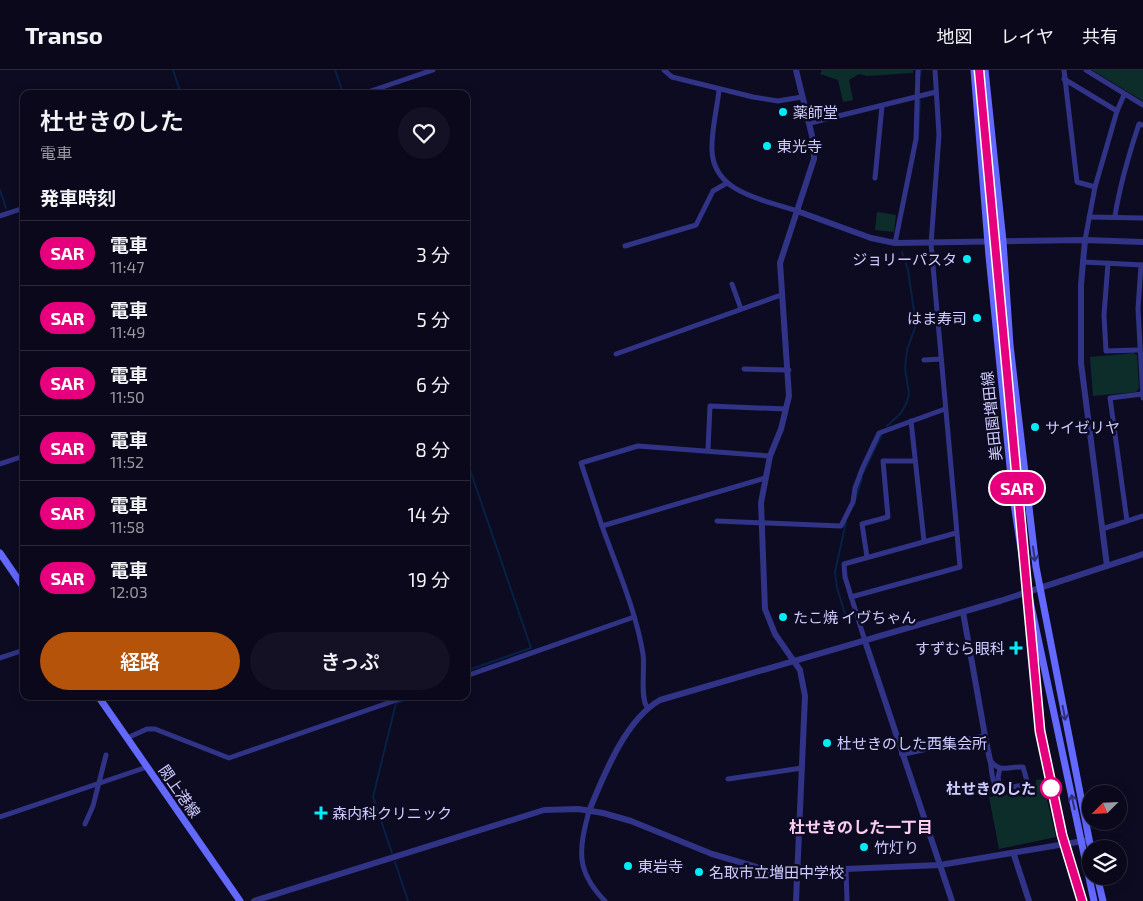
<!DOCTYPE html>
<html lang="ja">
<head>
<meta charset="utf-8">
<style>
  :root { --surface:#0a081a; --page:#131123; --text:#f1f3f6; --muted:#999aa2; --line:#2a2939; --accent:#b45309 }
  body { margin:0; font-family:"Exo 2","Noto Sans JP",sans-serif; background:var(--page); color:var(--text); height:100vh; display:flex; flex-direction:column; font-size:19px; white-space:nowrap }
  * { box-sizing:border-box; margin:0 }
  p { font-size:16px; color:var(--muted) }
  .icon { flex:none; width:28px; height:28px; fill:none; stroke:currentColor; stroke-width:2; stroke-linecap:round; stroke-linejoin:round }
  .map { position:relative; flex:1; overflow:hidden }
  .side { position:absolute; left:20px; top:20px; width:450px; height:610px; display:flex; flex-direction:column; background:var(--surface); border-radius:10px; box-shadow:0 2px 12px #0003,0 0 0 1px var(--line) }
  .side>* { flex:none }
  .badge { padding:0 10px; border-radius:16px; font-size:18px; line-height:32px }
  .needle { width:32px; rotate:246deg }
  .buttons { position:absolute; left:1082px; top:715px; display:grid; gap:10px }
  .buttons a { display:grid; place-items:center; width:45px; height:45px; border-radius:50%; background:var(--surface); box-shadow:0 2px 12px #0003,0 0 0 1px var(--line); font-size:25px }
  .map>.badge { position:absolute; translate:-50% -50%; box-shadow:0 0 0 2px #fff }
  h2 { padding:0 20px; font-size:19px; line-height:45px }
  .round { display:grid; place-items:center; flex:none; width:52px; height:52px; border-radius:26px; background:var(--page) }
  .summary { display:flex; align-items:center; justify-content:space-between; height:85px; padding:0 20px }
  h1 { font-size:24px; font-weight:600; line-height:38px }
  .action { display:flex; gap:10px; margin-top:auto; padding:10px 20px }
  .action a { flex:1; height:58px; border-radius:30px; background:var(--accent); color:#fff; font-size:20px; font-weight:600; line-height:58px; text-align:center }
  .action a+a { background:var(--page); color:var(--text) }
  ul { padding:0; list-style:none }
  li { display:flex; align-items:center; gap:15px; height:65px; padding:0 20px; border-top:1px solid var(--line) }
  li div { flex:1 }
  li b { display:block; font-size:19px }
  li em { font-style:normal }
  li .badge { min-width:55px; font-weight:700; text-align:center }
  header { display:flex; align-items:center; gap:30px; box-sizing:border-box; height:70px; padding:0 25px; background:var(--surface); border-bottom:1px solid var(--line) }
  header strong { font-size:24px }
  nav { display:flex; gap:28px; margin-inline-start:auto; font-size:18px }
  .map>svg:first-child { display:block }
  .green { fill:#0d2d2a }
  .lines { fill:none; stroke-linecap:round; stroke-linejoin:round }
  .stream { stroke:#062146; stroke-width:2 }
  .minor { stroke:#313386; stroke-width:5 }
  .tertiary { stroke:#313386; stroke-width:6 }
  .secondary { stroke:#6368ff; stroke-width:7 }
  .rail-casing { stroke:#00edf7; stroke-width:4 }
  .rail { stroke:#0d0b22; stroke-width:2; stroke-dasharray:5.5; stroke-linecap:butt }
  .oneway { stroke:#2f307a }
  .line-casing { stroke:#fff; stroke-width:11 }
  .line { stroke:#e6007e; stroke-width:8 }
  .poi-dot { fill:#00edf7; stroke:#0d0b22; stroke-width:2 }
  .stop-dot { fill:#fff; stroke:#e6007e; stroke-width:2.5 }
  .labels { text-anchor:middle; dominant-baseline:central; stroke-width:5; stroke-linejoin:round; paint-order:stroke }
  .poi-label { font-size:15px; fill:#cfccff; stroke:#0d0b22; text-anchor:start }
  .street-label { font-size:15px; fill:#cfccff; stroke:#0d0b22 }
  .stop-label { font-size:15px; font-weight:bold; fill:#cfccff; stroke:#0d0b22; text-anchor:end }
  .neighbourhood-label { font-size:16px; font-weight:bold; fill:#ffcef0; stroke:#0d0b22 }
</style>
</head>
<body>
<header>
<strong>Transo</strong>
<nav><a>地図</a><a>レイヤ</a><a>共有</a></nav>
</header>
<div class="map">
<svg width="1143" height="831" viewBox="0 0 1143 831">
  <rect width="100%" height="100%" fill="#0d0b22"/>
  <!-- green -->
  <g class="green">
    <polygon points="822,0 913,0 913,3 867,6 859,4 849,10 853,30 843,32 838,10 820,4"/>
    <polygon points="1092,0 1143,0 1143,31"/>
    <polygon points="877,142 896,145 894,162 875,160"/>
    <polygon points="1133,283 1137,285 1139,318 1136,322 1093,326 1090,287"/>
    <polygon points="1042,709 1056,767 999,779 989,727 1009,724 1018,726 1029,723 1035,718 1036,710"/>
  </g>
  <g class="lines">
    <!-- stream -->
    <g class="stream">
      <polyline points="173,0 181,24"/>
      <polyline points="335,0 343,23"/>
      <polyline points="920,6 921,0"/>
      <polyline points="918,69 920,31"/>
      <polyline points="0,120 6,138"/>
      <polyline points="887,356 901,343 907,332 909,324 905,298 907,280 916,255 908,200 902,182"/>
      <polyline points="466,388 531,578 466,601"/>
      <polyline points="863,403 882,364"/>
      <polyline points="854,434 862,408"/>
      <polyline points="846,452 835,502 837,518 846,547"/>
      <polyline points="392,783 373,727 396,633 418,626"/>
      <polyline points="395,792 408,831"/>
    </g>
    <!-- minor -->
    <g class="minor">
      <polyline points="664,0 672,7 753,27 778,31 802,27"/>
      <polyline points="1064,0 1077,112 1095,117 1085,170"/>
      <polyline points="1086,0 1143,35"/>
      <polyline points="1064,9 1117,41"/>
      <path d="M719 20C717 39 711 62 712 81 714 124 766 130 797 141"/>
      <polyline points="362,24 433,0"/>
      <polyline points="810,53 936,22"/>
      <polyline points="875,108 882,36"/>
      <polyline points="1095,117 1117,41 1124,25"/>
      <polyline points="0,146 24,138"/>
      <path d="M1115 146C1120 114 1129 84 1139 54L1143 55"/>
      <polyline points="1089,147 1143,148"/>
      <polyline points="895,173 916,69 918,0"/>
      <polyline points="625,176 696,155 713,121 727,113"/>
      <polyline points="1083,192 1143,195"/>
      <polyline points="1108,193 1104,245 1106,281 1139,280"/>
      <polyline points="1141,195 1138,239 1143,328"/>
      <polyline points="732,214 741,239"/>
      <polyline points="616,284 781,225"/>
      <polyline points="924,290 941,289"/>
      <polyline points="744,299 789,300"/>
      <polyline points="911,351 924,471"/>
      <polyline points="708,380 710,336 786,339"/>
      <polyline points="0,394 24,386"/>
      <polyline points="717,451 841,456 853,432 855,418 863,397 879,363 945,339"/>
      <polyline points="1127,451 1110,328 1142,324"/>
      <polyline points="602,456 581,393 638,376 770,386"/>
      <polyline points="1102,459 1143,446"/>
      <polyline points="867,487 862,454 888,447 883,391 915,391"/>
      <polyline points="851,527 960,497 931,174 939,65 935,0"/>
      <polyline points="865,571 845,507 844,494 956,463"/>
      <polyline points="0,588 24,580"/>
      <polyline points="466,606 634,547"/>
      <path d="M647 637C640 628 645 598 643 584 636 541 617 498 602 456L765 408"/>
      <polyline points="127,668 147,659 155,659 229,688 408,626"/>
      <path d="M990 690C1000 704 1008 696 1023 697L1027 711 1024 715 1000 719C991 714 992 700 990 690Z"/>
      <polyline points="1000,699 998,707 1000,719"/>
      <polyline points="728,709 802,698"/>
      <path d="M589 741C579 779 575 801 605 831"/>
      <polyline points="0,747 147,697"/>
      <polyline points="85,754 93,736 106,685"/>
      <polyline points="846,800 847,831"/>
    </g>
    <!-- tertiary -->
    <g class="tertiary">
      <polyline points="796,0 814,74 814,89 780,193 789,326 781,359 770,386 761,433 765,539 775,564 800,600 805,626 796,831"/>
      <polyline points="797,141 871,168 895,173 1085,170 1143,172"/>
      <polyline points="1085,170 1081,215 1081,293 1107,496"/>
      <polyline points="865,571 952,831"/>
      <polyline points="985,666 990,690"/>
      <polyline points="902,684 985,666 963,542"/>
      <path d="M589 741C604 705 625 650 660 630L1000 531 1143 484"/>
      <polyline points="1014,785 1029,831"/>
      <polyline points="254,831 544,740 578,739 603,743 631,751 712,784 774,802 940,795 1089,770"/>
    </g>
    <!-- secondary -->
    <g class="secondary">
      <polyline points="974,0 989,186 1013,427 1026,512 1094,831"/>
      <polyline points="985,0 1003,171 1010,275 1036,497 1091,779"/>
      <polyline points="0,483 24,518"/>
      <polyline points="98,626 240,831"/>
      <polyline points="1097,806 1103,831"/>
    </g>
    <!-- rail casing -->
    <g class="rail-casing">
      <polyline id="rail" points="979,0 1040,661 1062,765 1082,831"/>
    </g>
    <!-- rail -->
    <use href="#rail" class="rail"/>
  </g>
  <!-- one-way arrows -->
  <defs><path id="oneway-shaft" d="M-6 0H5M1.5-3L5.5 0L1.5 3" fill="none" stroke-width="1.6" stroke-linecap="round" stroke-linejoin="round" transform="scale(1.25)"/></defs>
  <g class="oneway">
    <use href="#oneway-shaft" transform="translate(1034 484) rotate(82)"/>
    <use href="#oneway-shaft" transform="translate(1064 643) rotate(79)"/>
    <use href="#oneway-shaft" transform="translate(1073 732) rotate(-102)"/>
  </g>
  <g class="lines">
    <!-- line casing -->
    <g class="line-casing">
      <polyline id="line" points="979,0 1040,661 1062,765 1082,831"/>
    </g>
    <!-- line -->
    <use href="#line" class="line"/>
  </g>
  <!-- markers -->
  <g class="poi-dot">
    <circle cx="783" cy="42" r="5"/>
    <circle cx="767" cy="76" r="5"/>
    <circle cx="967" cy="189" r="5"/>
    <circle cx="977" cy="248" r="5"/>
    <circle cx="1035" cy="357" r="5"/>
    <circle cx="783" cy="547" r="5"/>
    <path d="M1013.5 570.5h5v5h5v5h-5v5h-5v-5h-5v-5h5z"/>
    <circle cx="827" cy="673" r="5"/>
    <path d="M318.5 735.5h5v5h5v5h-5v5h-5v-5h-5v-5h5z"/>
    <circle cx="864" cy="777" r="5"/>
    <circle cx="628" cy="796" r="5"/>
    <circle cx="699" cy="802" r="5"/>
  </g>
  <circle class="stop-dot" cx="1051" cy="718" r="10"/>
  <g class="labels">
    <!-- poi labels -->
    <g class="poi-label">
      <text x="793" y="42">薬師堂</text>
      <text x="777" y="76">東光寺</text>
      <text x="957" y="189" text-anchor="end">ジョリーパスタ</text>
      <text x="967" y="248" text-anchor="end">はま寿司</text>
      <text x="1045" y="357">サイゼリヤ</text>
      <text x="793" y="547">たこ焼 イヴちゃん</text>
      <text x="1005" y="578" text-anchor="end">すずむら眼科</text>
      <text x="837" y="673">杜せきのした西集会所</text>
      <text x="332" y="743">森内科クリニック</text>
      <text x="874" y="777">竹灯り</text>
      <text x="638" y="796">東岩寺</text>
      <text x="709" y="802">名取市立増田中学校</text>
    </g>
    <!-- street labels -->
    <g class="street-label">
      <text transform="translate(991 346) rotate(-96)">美田園増田線</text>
      <text transform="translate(180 721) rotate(55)">閖上港線</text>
    </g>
    <!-- stop labels -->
    <g class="stop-label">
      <text x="1036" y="718">杜せきのした</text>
    </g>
    <!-- neighbourhood labels -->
    <g class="neighbourhood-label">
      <text x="861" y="756">杜せきのした一丁目</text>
    </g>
  </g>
</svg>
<div class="buttons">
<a><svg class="needle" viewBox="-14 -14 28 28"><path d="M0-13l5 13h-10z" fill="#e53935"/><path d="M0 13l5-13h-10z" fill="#999aa2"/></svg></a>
<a><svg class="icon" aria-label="layers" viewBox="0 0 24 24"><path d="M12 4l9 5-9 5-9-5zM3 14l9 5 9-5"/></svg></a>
</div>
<b class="badge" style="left:1017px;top:418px;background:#e6007e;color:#fff">SAR</b>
<section class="side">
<div class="summary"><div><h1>杜せきのした</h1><p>電車</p></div><a class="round"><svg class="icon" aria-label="heart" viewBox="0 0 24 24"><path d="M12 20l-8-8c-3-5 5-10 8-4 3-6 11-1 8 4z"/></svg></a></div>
<h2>発車時刻</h2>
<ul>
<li><span class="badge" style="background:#e6007e;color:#fff">SAR</span><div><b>電車</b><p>11:47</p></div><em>3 分</em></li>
<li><span class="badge" style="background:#e6007e;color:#fff">SAR</span><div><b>電車</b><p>11:49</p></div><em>5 分</em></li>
<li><span class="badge" style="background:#e6007e;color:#fff">SAR</span><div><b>電車</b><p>11:50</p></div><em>6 分</em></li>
<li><span class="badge" style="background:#e6007e;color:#fff">SAR</span><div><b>電車</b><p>11:52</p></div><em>8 分</em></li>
<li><span class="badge" style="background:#e6007e;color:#fff">SAR</span><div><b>電車</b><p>11:58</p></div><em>14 分</em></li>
<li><span class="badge" style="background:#e6007e;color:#fff">SAR</span><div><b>電車</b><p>12:03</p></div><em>19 分</em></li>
</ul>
<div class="action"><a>経路</a><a>きっぷ</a></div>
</section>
</div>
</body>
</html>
